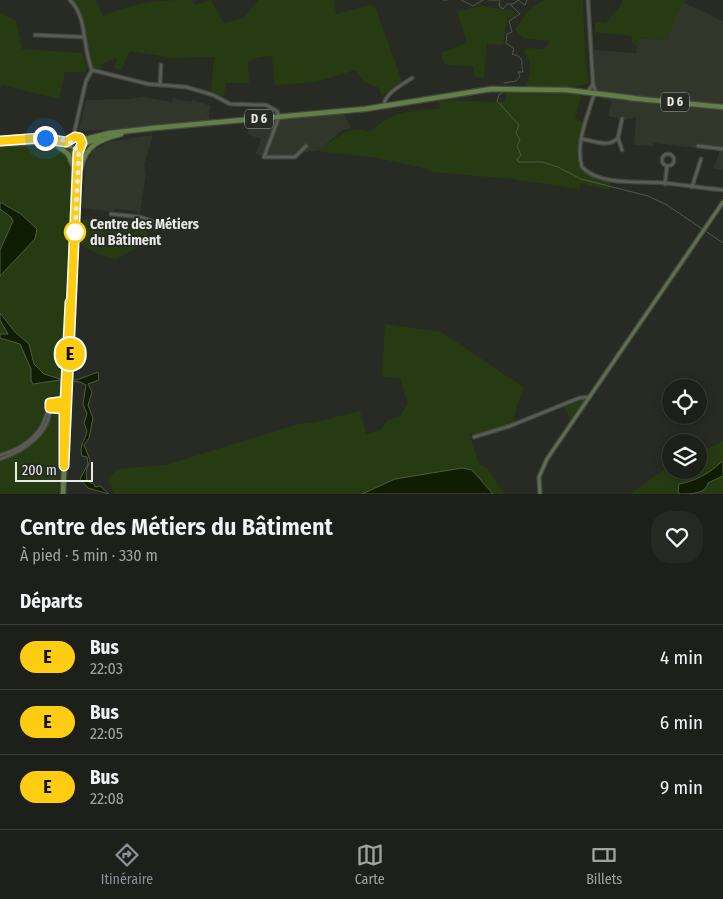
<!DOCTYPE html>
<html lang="fr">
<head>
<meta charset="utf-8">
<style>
  :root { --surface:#1d201a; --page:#252823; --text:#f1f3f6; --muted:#a0a3a2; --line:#3b3e39; --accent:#8c9099 }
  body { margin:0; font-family:"Fira Sans Condensed",sans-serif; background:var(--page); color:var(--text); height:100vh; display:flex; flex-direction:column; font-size:19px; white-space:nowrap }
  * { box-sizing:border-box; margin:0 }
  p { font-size:16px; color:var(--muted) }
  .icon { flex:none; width:28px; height:28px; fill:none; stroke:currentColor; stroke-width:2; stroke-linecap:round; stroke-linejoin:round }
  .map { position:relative; height:494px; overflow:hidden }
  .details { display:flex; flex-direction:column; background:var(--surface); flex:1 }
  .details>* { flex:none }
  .badge { padding:0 10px; border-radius:16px; font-size:18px; line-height:32px }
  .fabs { position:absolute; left:662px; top:379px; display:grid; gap:10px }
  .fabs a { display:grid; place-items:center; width:45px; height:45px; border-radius:50%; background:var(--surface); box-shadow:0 2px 12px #0003,0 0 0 1px var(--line); font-size:25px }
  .scale { position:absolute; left:15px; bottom:12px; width:78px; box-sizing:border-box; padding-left:5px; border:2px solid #e7eae5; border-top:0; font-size:14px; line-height:18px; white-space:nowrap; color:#e7eae5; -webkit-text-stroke:4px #272b23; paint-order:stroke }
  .you { position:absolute; width:25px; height:25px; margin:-12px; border:4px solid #fff; border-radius:50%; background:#1a73e8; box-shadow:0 0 0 8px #1a73e833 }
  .map>.badge { position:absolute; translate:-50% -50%; box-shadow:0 0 0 2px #fff }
  h2 { padding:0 20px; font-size:19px; line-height:45px }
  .round { display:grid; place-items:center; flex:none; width:52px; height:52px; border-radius:20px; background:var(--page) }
  .overview { display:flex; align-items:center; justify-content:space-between; height:85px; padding:0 20px }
  h1 { font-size:24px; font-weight:600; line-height:38px }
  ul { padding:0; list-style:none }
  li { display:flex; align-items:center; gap:15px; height:65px; padding:0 20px; border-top:1px solid var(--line) }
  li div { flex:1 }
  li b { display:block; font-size:19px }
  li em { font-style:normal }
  li .badge { min-width:55px; font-weight:700; text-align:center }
  .dock { display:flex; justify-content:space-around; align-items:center; height:70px; border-top:1px solid var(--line); background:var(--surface); font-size:14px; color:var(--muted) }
  .dock a { display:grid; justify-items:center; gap:2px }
  .dock .selected { color:var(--accent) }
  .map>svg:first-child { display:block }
  .built { fill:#30372a }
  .green { fill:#273b12 }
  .water { fill:#0f1d00; stroke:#505a45 }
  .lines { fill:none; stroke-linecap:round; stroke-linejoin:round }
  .stream { stroke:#505a45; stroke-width:1 }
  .minor-casing { stroke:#444741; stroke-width:5 }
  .secondary-casing { stroke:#444741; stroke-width:5.5 }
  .primary-casing { stroke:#444741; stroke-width:7 }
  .minor { stroke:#595e55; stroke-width:2.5 }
  .secondary { stroke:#5e6e4e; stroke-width:3 }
  .primary { stroke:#637f46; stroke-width:4.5 }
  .line-casing { stroke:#fff; stroke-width:11 }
  .line { stroke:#fecd11; stroke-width:8 }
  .walk { stroke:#e7eae5; stroke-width:5; stroke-dasharray:0 9 }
  .stop-dot { fill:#fff; stroke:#fecd11; stroke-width:2.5 }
  .labels { text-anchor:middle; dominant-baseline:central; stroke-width:4; stroke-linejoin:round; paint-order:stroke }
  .shield { fill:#272b23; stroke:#adb1ab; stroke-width:1 }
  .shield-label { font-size:12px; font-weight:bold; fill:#e7eae5 }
  .stop-label { font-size:14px; font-weight:bold; fill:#e7eae5; stroke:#272b23; text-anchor:start }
</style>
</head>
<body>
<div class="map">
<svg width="723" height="494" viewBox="0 0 723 494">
  <rect width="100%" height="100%" fill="#272b23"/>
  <!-- built -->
  <g class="built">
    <polygon points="683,2 723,21 723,170 713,169 720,151 654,143 653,146 634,145 636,117 625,120 608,116 612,100 602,99 595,82 594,50 636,53 638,38 667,40 674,20"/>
    <polygon points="143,97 172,102 173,98 190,102 193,100 211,106 209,112 209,121 78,132 86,100 130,99"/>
    <polygon points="343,113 350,125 350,129 343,130 319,150 295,154 268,156 256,154 261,139 247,134 252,123"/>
    <polygon points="153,135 144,165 146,173 140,214 134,211 115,209 114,212 82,208 86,163 94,150 108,142"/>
  </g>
  <!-- green -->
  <g class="green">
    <path d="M72 0H96L103 16C137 2 156 0 192 0L195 5 211 0 224 23 244 18 258 0H334L336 14 370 5 375 7 402 81 382 96 379 88 365 82 355 70 316 82 275 85 272 56 259 57 248 62 249 83H226L223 99 211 92 214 57 172 58 130 51 121 70 114 68 117 58 101 64V69L94 68C82 45 91 19 72 0Z"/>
    <path d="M544 0H583L585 55 589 82 588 84 574 87 581 97 575 119 583 122 577 156 583 172 610 182 609 190 581 183 579 189 513 179 432 172 428 169 377 158 318 151C333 140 350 123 370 132 390 112 412 109 440 109L438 100 505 102 507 93 525 91C529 76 535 65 524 52L526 48 545 49 550 41 523 38 515 30 529 10Z"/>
    <polygon points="622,0 685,0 674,20 667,40 639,38 637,47 632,42 632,36 595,32 595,22 606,23 622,4"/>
    <polygon points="482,6 514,11 514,17 507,18 503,45 487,44 484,78 474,77 474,67 445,64 440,53 467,43 457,11"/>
    <polygon points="0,13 16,21 22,49 82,53 87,68 86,72 65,72 59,99 2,85 0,90"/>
    <polygon points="0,147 53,147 65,155 70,166 71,198 63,337 66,338 58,494 0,494"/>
    <polygon points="83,219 139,220 148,232 146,243 116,259 100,255 81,245"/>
    <path d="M385 324 441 332 523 387 513 421H518L580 395H587L588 402 575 422 570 418 563 406 496 434H469L479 464 487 468 504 494H493L462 468 395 479 362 494H114L108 479 117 469 166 465 298 424C319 424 339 415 360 411L366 434 380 430 387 421 400 416 408 403 400 378 382 377Z"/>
    <polygon points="723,441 723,494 630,494 671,465 671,470 699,470 699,449 709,448"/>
  </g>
  <!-- water -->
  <g class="water">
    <polygon points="0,202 21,214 37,229 35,239 0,276 0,250 13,221 11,217 0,209"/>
    <path d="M0 313 15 332 29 344 34 364 44 374 60 379 77 380 98 372 99 380 88 384 92 392 88 405 93 418 89 438 84 445 90 460 86 472 87 481 94 484 95 487 100 486 109 494 88 488 80 479 88 464 87 457 82 456C79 445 85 441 87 431L84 423 87 414 83 404 86 385 80 382 60 380 33 384 31 381V369L20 344 0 338V334H8L0 320Z"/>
    <path d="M721 462H723V476L708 483C706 494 691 494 680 494L678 492 679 484C693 482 711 473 721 462Z"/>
    <polygon points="462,468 472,470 493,494 362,494 395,479"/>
  </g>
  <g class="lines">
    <!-- stream -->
    <g class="stream">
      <polyline points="443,0 447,0"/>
      <polyline points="461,0 473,6 483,0"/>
      <polyline points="489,0 498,0"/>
      <polyline points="500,0 499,6 503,9 507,4 513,4 518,0 525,5 527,0"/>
      <path d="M504 83 516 81 520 76 518 72H523C520 62 526 58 512 54L514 49 506 43 507 34 512 32 509 21 520 14 511 5"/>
      <polyline points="503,92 499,95 497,101 519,125 516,133 520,140 517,146 521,155 517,160 519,162 542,162 558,167 581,179 648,196 667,205 723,243"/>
    </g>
    <!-- minor casing -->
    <g class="minor-casing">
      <g id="minor">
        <path d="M70 0C88 18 82 47 92 70"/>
        <path d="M588 0 593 84 596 93 594 95C587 117 575 145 582 167 599 186 641 181 664 183 684 185 703 188 723 190"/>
        <polyline points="35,35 84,37"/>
        <polyline points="92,70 148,84 186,87 213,95 230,104 266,105 277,111 279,117 264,157 295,157 306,146"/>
        <polyline points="160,85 161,65"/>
        <polyline points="587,93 593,84"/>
        <path d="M384 105C385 93 402 85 412 78"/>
        <polyline points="73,138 86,81 92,70"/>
        <path d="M582 139C594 141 609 148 618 138"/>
        <polyline points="698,146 723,149"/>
        <polyline points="622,150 618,138 622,119"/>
        <circle cx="668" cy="160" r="6"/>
        <polyline points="665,184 667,166"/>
        <polyline points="692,187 701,159"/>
        <polyline points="111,214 140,217 155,222"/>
        <polyline points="50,408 65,407"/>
        <polyline points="474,437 510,426 579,398 589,397"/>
        <path d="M0 455C17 451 33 441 42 426 45 420 46 413 50 408"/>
        <path d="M0 459C24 451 53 432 50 403L63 401"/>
      </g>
    </g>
    <!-- secondary casing -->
    <g class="secondary-casing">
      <polyline id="secondary" points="540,494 539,477 547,459 723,202"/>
    </g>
    <!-- primary casing -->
    <g class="primary-casing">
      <g id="primary">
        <polyline points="630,98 723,107"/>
        <polyline points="82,140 110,133 154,128 365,109 491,89 567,90 633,98"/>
        <polyline points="0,141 40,138 70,141"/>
        <polyline points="0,144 45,142 70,146"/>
        <polyline points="56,145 68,154 74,167"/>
        <polyline points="82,145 99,138"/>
        <path d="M81 168C85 145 101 139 121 134"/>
        <polyline points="74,211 74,149"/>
        <polyline points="64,405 66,383"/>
        <polyline points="63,494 78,151 83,143 78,137 70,141"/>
      </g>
    </g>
    <!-- minor -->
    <use href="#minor" class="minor"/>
    <!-- secondary -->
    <use href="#secondary" class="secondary"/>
    <!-- primary -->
    <use href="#primary" class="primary"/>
  </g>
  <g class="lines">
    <!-- line casing -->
    <g class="line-casing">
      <polyline id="line" points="0,141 40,138 66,142 75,137 80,138 82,143 78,153 64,466 64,409 50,408 50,403 65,401 70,302"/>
    </g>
    <!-- line -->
    <use href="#line" class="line"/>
    <!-- walk -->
    <polyline class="walk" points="45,138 70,141 72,148 79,149 75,234 75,232"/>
  </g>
  <!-- markers -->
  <circle class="stop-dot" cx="75" cy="232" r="10"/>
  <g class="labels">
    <!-- shield labels -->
    <g class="shield">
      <rect x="661" y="92.5" width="28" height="19" rx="4"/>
      <rect x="245" y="109.5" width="28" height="19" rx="4"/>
    </g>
    <g class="shield-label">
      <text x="675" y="102">D 6</text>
      <text x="259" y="119">D 6</text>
    </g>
    <!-- stop labels -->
    <g class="stop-label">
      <text x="90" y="224">Centre des Métiers<tspan x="90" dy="16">du Bâtiment</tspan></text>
    </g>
  </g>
</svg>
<div class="fabs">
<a><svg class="icon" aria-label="locate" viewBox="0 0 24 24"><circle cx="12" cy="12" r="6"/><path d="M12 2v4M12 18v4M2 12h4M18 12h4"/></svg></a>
<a><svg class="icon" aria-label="layers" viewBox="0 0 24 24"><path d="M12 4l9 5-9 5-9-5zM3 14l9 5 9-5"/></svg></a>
</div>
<div class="scale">200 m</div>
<div class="you" style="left:45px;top:138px"></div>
<b class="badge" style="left:70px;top:354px;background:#fecd11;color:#111">E</b>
</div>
<section class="details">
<div class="overview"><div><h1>Centre des Métiers du Bâtiment</h1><p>À pied · 5 min · 330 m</p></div><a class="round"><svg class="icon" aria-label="heart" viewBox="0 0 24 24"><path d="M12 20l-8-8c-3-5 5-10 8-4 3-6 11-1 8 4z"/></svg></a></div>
<h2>Départs</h2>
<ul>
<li><span class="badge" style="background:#fecd11;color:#111">E</span><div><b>Bus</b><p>22:03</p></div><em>4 min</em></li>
<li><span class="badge" style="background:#fecd11;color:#111">E</span><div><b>Bus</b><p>22:05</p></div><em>6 min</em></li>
<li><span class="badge" style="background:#fecd11;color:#111">E</span><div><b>Bus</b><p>22:08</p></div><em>9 min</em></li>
</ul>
</section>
<nav class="dock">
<a class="selected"><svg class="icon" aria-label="directions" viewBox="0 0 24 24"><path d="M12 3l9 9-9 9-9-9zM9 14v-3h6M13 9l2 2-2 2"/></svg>Itinéraire</a>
<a><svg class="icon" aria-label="map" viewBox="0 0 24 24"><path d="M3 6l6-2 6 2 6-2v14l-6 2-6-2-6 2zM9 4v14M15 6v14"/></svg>Carte</a>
<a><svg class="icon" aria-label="tickets" viewBox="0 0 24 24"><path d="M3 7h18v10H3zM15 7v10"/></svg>Billets</a>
</nav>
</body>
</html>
